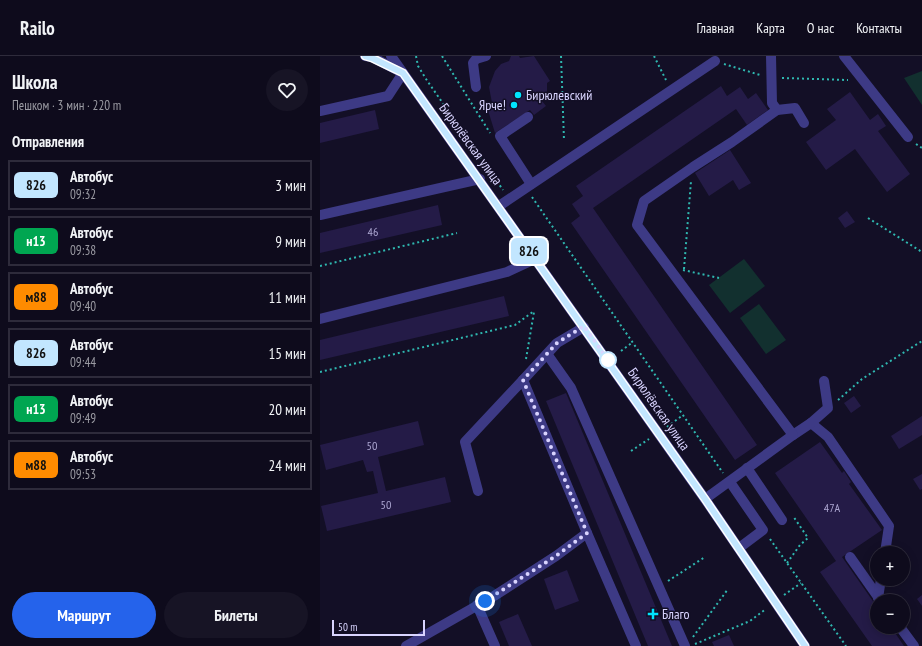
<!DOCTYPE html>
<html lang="ru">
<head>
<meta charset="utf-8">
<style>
  :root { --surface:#0e0b1c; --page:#171425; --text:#f1f3f6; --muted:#9b9ba3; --line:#2e2b3b; --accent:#2563eb }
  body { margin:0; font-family:"PT Sans Narrow",sans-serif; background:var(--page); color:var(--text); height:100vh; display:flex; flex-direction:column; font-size:15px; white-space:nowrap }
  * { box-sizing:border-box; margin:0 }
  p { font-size:13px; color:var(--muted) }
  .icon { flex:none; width:22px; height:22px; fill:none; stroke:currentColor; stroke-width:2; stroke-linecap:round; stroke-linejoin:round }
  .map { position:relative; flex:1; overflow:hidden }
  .panel { display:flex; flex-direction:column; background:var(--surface); width:320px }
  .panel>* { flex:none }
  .badge { padding:0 8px; border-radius:6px; font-size:14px; line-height:26px }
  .fabs { position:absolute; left:550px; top:490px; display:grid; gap:8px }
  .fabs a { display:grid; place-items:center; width:40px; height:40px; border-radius:50%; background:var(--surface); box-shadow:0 2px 10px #0003,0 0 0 1px var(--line); font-size:20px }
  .scale { position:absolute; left:12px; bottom:10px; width:93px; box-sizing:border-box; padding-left:4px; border:2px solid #d9d4ff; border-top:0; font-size:11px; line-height:14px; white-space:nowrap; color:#d9d4ff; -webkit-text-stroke:3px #130f26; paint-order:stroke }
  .you { position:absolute; width:20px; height:20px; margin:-10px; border:3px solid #fff; border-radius:50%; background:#1a73e8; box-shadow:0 0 0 6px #1a73e833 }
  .map>.badge { position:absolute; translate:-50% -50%; box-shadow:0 0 0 2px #fff }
  h2 { padding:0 12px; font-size:15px; line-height:36px }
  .round { display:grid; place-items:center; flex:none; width:42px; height:42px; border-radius:21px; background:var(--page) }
  .headline { display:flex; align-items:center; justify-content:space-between; height:68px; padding:0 12px }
  h1 { font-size:19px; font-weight:700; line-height:30px }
  .cta { display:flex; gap:8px; margin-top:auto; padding:8px 12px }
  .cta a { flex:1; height:46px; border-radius:24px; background:var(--accent); color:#fff; font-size:16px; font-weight:700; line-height:46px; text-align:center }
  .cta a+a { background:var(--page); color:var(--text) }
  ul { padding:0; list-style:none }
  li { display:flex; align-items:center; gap:12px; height:50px; margin:0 8px 6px; padding:0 4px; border:2px solid var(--line); border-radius:0px }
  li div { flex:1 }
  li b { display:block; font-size:15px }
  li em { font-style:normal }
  li .badge { min-width:44px; font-weight:700; text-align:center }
  header { display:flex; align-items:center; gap:24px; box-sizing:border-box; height:56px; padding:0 20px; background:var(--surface); border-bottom:1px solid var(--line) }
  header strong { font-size:19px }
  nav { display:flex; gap:22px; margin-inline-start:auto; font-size:14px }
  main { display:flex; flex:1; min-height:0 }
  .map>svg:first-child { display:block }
  .green { fill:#12302f }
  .building { fill:#241b47 }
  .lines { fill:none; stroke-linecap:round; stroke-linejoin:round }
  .path { stroke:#2fb8b0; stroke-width:2; stroke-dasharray:2 3; stroke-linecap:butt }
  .minor { stroke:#3d3a85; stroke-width:10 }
  .line-casing { stroke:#fff; stroke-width:9 }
  .line { stroke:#c2e6ff; stroke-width:6 }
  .walk { stroke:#d9d4ff; stroke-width:4; stroke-dasharray:0 7.2 }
  .poi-dot { fill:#00e5ff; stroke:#130f26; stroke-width:1.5 }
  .stop-dot { fill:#fff; stroke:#c2e6ff; stroke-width:2 }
  .labels { text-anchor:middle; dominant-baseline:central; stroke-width:3; stroke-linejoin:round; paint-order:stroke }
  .number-label { font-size:12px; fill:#aca6d1 }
  .poi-label { font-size:14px; fill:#d9d4ff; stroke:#130f26; text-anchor:start }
  .street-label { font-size:14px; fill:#d9d4ff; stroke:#130f26 }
</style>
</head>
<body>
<header>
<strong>Railo</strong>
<nav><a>Главная</a><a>Карта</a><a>О нас</a><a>Контакты</a></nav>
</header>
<main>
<section class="panel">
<div class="headline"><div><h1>Школа</h1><p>Пешком · 3 мин · 220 m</p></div><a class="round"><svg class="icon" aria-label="heart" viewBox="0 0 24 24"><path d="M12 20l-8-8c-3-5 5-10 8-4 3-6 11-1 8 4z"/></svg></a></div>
<h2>Отправления</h2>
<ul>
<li><span class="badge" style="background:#c2e6ff;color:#111">826</span><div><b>Автобус</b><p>09:32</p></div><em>3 мин</em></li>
<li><span class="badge" style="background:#00a651;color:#fff">н13</span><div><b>Автобус</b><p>09:38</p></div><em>9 мин</em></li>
<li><span class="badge" style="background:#ff8b00;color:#111">м88</span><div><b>Автобус</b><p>09:40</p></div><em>11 мин</em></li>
<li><span class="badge" style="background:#c2e6ff;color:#111">826</span><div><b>Автобус</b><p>09:44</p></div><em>15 мин</em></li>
<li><span class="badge" style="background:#00a651;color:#fff">н13</span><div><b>Автобус</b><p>09:49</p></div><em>20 мин</em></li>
<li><span class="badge" style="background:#ff8b00;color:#111">м88</span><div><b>Автобус</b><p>09:53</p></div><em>24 мин</em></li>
</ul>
<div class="cta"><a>Маршрут</a><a>Билеты</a></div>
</section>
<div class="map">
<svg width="602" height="590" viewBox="0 0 602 590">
  <rect width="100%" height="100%" fill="#130f26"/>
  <!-- green -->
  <g class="green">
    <polygon points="602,15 602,49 584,22"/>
    <polygon points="424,203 445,230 410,257 389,229"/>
    <polygon points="439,248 466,284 446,298 420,262"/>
  </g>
  <!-- building -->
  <g class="building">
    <polygon points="191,0 199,0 200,2 214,0 230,25 227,27 227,38 222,45 226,50 214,59 210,54 175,77 167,51 172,47 169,31 175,15 181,8 189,5"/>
    <polygon points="401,30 407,40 420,31 428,43 436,37 448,54 427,69 416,53 273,152 437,389 415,404 251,167 260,160 252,148 263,140 256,130"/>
    <polygon points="530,36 550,64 558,58 566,70 558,75 590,118 567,136 535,93 506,114 486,86 516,64 507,53"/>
    <polygon points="55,54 59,73 0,87 0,67"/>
    <polygon points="410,94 431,127 419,134 413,124 389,140 375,117"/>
    <polygon points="118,149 122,169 0,197 0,177"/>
    <polygon points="527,155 535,166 525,172 518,162"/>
    <polygon points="184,240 189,260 0,304 0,284"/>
    <polygon points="246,337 352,590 328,590 226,345"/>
    <polygon points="534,340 541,350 531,357 524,347"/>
    <polygon points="602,360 602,379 579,393 571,380"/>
    <polygon points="98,365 104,389 58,401 66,435 125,421 131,446 7,475 1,450 58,437 53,415 47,416 43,404 6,414 0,389"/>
    <polygon points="500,386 522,417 524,415 531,426 529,428 562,474 522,501 557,551 557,571 571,571 584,590 552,590 500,516 516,505 455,417"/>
    <polygon points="602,418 602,433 600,434 593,423"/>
    <polygon points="247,514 259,545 235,554 224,523"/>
    <polygon points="602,539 602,550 597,543"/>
    <polygon points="198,558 212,590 189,590 179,566"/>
    <polygon points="409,579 414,590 394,590 392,586"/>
  </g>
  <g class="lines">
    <!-- path -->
    <g class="path">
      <polyline points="96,0 98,10 106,23 183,134"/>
      <polyline points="122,0 170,77"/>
      <polyline points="241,0 244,84"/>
      <polyline points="334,0 346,24"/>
      <polyline points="404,8 440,19"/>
      <polyline points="462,22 528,24"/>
      <polyline points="596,88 602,92"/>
      <polyline points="212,141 403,417"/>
      <polyline points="548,162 602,196"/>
      <polyline points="0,210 137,177"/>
      <polyline points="364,213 371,125"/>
      <polyline points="363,214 399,222"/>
      <polyline points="301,295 313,286"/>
      <polyline points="206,303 214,256"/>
      <polyline points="0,316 195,269 214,255"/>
      <polyline points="518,344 542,323 602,285"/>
      <polyline points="347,371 363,359"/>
      <polyline points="311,395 329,383"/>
      <polyline points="450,483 526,590"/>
      <polyline points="467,507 480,489 488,482 473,460"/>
      <polyline points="348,525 385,501"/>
      <polyline points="464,539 481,527"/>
      <polyline points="373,581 408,533"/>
      <polyline points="375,588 430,565 446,553"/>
    </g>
    <!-- minor -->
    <g class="minor">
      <polyline points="45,0 52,1 81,16"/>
      <polyline points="71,0 385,443 485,590"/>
      <polyline points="524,0 588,81"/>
      <polyline points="156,31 153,7 156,3 166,0"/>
      <polyline points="457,54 475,52 484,67"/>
      <polyline points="0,55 68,40 83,17"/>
      <polyline points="208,61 180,80 211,128"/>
      <polyline points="179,150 395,5"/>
      <polyline points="0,159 160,123"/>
      <polyline points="0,263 187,216 215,203"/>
      <polyline points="227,298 251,332 365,590"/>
      <polyline points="491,367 508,381 569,470 565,497"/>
      <polyline points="473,379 491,367 508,352 504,325"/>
      <polyline points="427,412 462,464"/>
      <polyline points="410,426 443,474 419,492"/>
      <polyline points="158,435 145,386 203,324"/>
      <polyline points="385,443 473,379 317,169 324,145 373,111 412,86 457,54 452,47 451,0"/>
      <polyline points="267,477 316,590"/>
      <polyline points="530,501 561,545"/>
      <polyline points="558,542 561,523"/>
      <polyline points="157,549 175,590"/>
      <polyline points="580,571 594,590"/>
      <polyline points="86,590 174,540 236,500 267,477 203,324 237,287 264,271"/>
    </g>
  </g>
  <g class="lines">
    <!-- line casing -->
    <g class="line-casing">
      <polyline id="line" points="45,0 52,2 83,17 385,443 485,590"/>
    </g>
    <!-- line -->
    <use href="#line" class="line"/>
    <!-- walk -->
    <polyline class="walk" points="165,545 236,500 267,477 203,324 237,287 264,270 288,304"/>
  </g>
  <!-- markers -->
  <g class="poi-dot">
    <circle cx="198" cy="39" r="4"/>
    <circle cx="194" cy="49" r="4"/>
    <path d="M331 552h4v4h4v4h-4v4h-4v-4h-4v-4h4z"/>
  </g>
  <circle class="stop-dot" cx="288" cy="304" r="8"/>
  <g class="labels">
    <!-- number labels -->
    <g class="number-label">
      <text x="53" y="175">46</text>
      <text x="52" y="389">50</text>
      <text x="66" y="448">50</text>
      <text x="512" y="451">47А</text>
    </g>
    <!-- poi labels -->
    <g class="poi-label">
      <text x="206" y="39">Бирюлевский</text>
      <text x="186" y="49" text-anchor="end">Ярче!</text>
      <text x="342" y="558">Благо</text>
    </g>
    <!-- street labels -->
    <g class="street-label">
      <text transform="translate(151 88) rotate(54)">Бирюлёвская улица</text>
      <text transform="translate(339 353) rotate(55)">Бирюлёвская улица</text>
    </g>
  </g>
</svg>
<div class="fabs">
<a>+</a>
<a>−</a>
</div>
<div class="scale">50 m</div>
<div class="you" style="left:165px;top:545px"></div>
<b class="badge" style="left:209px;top:195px;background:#c2e6ff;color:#111">826</b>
</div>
</main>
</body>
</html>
